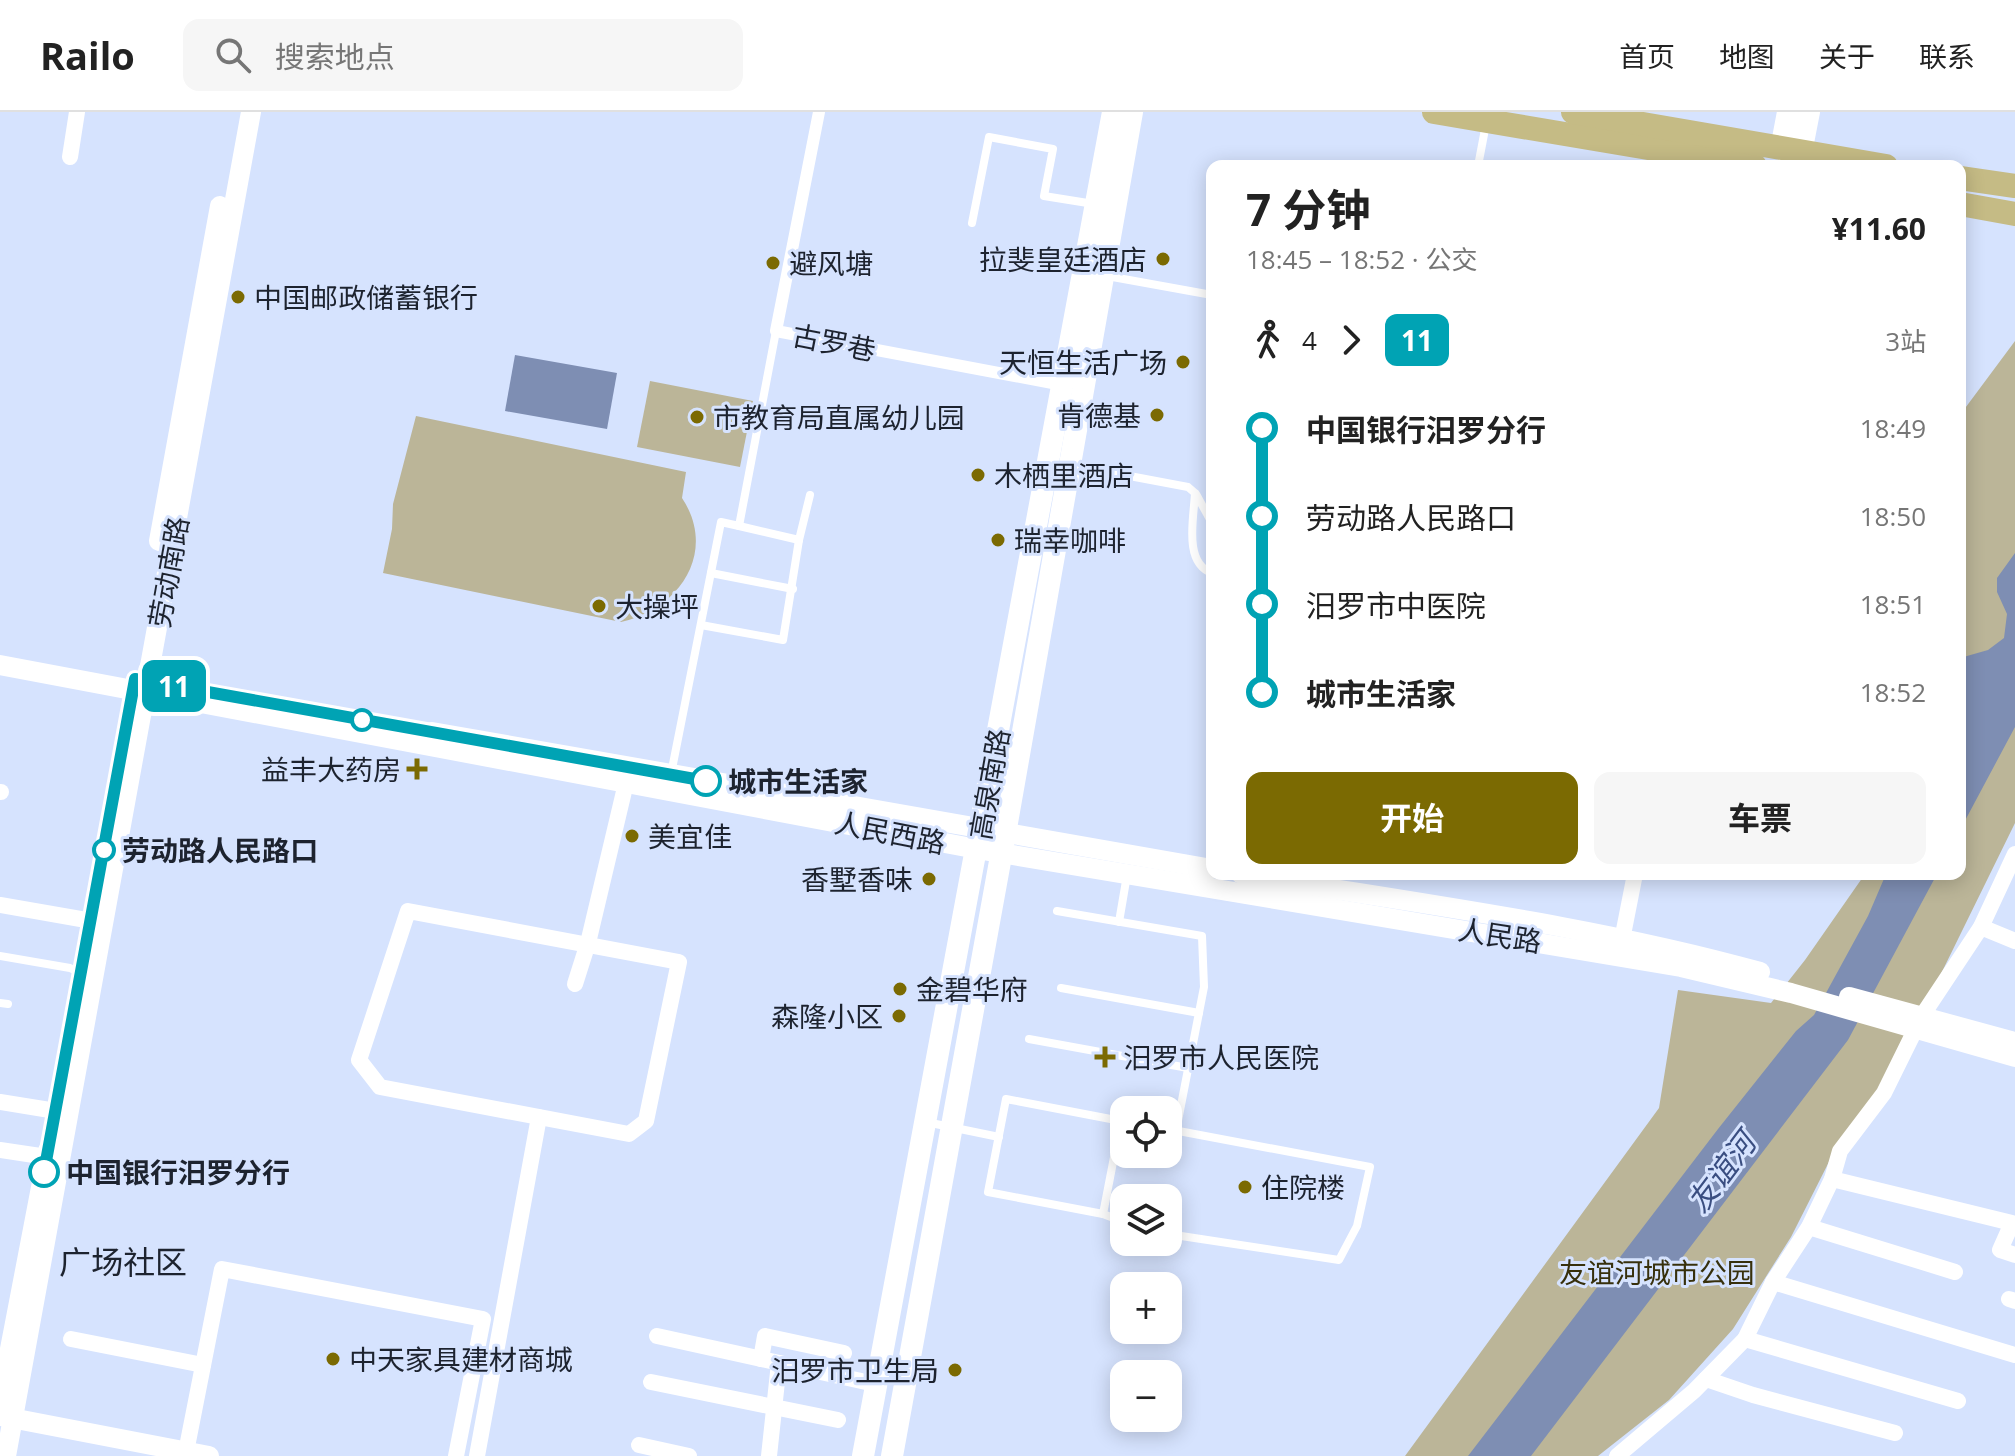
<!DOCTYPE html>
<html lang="zh">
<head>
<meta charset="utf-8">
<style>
  :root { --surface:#fff; --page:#f6f6f6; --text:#222; --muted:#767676; --line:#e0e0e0; --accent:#7b6a02 }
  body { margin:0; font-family:"Open Sans","Noto Sans SC",sans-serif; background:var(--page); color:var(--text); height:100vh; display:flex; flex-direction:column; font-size:30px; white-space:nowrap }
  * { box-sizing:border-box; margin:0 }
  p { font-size:26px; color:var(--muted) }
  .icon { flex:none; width:44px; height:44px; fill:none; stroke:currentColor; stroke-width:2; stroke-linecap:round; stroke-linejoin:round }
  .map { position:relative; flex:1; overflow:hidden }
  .drawer { position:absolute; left:1206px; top:48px; width:760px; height:720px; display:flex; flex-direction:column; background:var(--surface); border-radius:16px; box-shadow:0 4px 20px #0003 }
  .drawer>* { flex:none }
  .badge { padding:0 16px; border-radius:12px; font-size:28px; line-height:52px }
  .tools { position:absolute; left:1110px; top:984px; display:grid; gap:16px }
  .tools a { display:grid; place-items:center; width:72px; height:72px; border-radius:16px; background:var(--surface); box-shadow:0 4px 20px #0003; font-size:40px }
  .map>.badge { position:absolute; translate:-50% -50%; box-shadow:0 0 0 4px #fff }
  .legs { display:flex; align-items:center; gap:12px; height:88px; padding:0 40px; font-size:26px }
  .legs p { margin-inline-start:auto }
  .headline { display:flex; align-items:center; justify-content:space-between; height:136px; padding:0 40px }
  h1 { font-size:44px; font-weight:700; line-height:60px }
  .cta { display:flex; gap:16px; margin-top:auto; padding:16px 40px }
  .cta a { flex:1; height:92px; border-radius:16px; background:var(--accent); color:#fff; font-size:32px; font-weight:700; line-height:92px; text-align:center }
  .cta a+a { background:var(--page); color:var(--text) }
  ul { padding:0 40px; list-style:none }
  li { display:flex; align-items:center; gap:28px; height:88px; font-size:30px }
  li i { display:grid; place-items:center; width:12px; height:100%; margin:0 10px; background:currentColor }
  li i::after { content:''; width:20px; height:20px; margin:-10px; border:6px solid; border-radius:50%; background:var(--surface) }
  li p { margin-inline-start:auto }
  li:first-child i { background:linear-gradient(#0000 50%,currentColor 0) }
  li:last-child i { background:linear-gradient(currentColor 50%,#0000 0) }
  header { display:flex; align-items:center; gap:48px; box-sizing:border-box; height:112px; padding:0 40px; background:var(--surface); border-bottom:2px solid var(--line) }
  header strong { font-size:38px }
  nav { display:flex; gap:44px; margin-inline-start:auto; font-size:28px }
  .search { width:560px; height:72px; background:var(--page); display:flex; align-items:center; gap:20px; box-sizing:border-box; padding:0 28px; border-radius:16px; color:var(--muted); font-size:30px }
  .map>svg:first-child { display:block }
  .green { fill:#bbb598 }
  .water { fill:#7e8eb3 }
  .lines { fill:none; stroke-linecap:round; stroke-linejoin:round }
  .service { stroke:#fff; stroke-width:8 }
  .pedestrian { stroke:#fff; stroke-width:12 }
  .minor { stroke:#fff; stroke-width:16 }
  .tertiary { stroke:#fff; stroke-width:20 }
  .secondary { stroke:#fff; stroke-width:22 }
  .primary { stroke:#c5bb85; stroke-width:24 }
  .line-1-casing { stroke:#fff; stroke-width:18 }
  .line-1 { stroke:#00a3b4; stroke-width:12 }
  .poi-dot { fill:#7b6a02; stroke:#d6e3fe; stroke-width:3 }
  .stop-1-dot { fill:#fff; stroke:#00a3b4; stroke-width:4 }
  .labels { text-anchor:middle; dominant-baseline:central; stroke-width:6; stroke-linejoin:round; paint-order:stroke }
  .poi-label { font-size:28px; fill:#1d232f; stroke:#d6e3fe; text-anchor:start }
  .street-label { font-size:28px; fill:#1d232f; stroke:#d6e3fe }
  .stop-label { font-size:28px; font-weight:bold; fill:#1d232f; stroke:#d6e3fe; text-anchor:start }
  .park-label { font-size:28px; fill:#37300c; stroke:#d6e3fe }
  .water-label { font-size:30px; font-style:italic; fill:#3a4e81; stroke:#d6e3fe }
  .quarter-label { font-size:32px; fill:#1d232f; stroke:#d6e3fe }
</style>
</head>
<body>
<header>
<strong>Railo</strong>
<div class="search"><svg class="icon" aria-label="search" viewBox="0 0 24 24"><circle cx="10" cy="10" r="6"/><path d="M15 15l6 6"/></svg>搜索地点</div>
<nav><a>首页</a><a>地图</a><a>关于</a><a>联系</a></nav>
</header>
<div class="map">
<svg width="2015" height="1344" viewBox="0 0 2015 1344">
  <rect width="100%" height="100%" fill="#d6e3fe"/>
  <!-- green -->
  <g class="green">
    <polygon points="2015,229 2015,711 1935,874 1880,978 1836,1036 1791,1125 1733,1217 1669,1288 1598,1344 1405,1344 1659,996 1678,878 1771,891 1805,848 1865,762 1960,762 1960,303"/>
    <polygon points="650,269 753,289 740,355 637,335"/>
    <path d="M416 304 686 360 682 386C718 440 679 498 621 510L383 461 392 417 393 392Z"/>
  </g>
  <!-- water -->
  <g class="water">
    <polygon points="515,243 617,261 607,317 505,299"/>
    <polygon points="2015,441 2015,615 1960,718 1960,630 1965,622 1966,609 1960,600 1960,546 1988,538 2004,526 2007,502 1997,480 1997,466"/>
    <polygon points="1886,762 1937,762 1848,928 1531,1344 1468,1344 1718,1017 1796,919 1814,903 1868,804"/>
  </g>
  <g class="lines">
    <!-- service -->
    <g class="service">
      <polyline points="1478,54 1486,12"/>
      <polyline points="972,111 989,25 1053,37 1044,84 1094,92"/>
      <polyline points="1107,164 1212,183"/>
      <path d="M1071 353 1188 375 1195 381C1194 405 1183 451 1212 461"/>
      <polyline points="1196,382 1212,411"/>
      <polyline points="739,414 799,428"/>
      <polyline points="711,461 793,477"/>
      <polyline points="701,513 783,528 799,428 810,383"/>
      <polyline points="671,662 721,410 739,414 776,219"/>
      <polyline points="1057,799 1202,824 1204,875 1176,1019"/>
      <polyline points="1119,810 1127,763"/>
      <polyline points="0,844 70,856 82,862"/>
      <polyline points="1061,876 1199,901"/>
      <polyline points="0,891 8,892"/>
      <polyline points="1029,927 1188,956"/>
      <polygon points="1006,987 1121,1009 1103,1102 988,1080"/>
      <polyline points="926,1010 999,1025"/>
      <polyline points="1168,1017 1370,1055 1357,1114 1339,1148 1168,1122"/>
      <polyline points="1103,1102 1124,1110"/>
    </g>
    <!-- pedestrian -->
    <polyline class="pedestrian" points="819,0 776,219 1063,273"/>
    <!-- minor -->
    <g class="minor">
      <polyline points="70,45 77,0"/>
      <polyline points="0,680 1,680"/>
      <polyline points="0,793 92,809"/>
      <polygon points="408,799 679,850 646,1009 629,1022 380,975 359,948"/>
      <polyline points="1981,815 2015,829"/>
      <polyline points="1622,828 1635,762"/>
      <polyline points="575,872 588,831 626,671"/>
      <polyline points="0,990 56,999"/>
      <polyline points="0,1038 47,1045"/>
      <polyline points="1832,1067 2012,1111 2000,1138 2015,1143"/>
      <polyline points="1809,1115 1955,1160"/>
      <polyline points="1773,1170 2015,1243"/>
      <polyline points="2009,1187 2015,1189"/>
      <polyline points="657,1224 875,1272"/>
      <polyline points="71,1227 203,1253"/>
      <polyline points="1745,1227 1958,1289"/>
      <polyline points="761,1247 765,1224 844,1241"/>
      <polyline points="1706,1267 1753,1283 1895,1321"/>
      <polyline points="651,1270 838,1308"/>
      <polyline points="639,1333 689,1344"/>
      <polyline points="186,1340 222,1157 483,1207 456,1344"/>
      <polyline points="477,1344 539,1005"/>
      <polyline points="769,1344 779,1251"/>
      <polyline points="1617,1344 1694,1279 1745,1227 1773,1170 1809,1115 1832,1067 1840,1039 1884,981 1922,904 1981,815 2015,742"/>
    </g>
    <!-- tertiary -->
    <g class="tertiary">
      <polyline points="159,429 220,94"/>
      <polyline points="0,553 977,737 1681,855 1791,881 2015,945"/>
      <polyline points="432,620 1212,757"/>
      <path d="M1241 762C1414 791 1591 813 1760 860"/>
      <polyline points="1849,885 2015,930"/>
      <polyline points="0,1289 48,1039"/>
      <polyline points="1,1304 209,1344"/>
      <polyline points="6,1344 251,0"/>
    </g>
    <!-- secondary -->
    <g class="secondary">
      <polyline points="1781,37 1788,0"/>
      <polyline points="1801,41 1809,0"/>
      <polyline points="863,1344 1113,0"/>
      <polyline points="892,1344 1005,722 1132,0"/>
    </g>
    <!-- primary -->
    <g class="primary">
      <polyline points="1434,0 1755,54"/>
      <polyline points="1573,0 1886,54"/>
      <polyline points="1960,66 2015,74"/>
      <polyline points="1960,92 2015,102"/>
    </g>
  </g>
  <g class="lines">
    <!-- line-1 casing -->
    <g class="line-1-casing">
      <polyline id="line-1" points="44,1060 135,567 706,669"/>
    </g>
    <!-- line-1 -->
    <use href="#line-1" class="line-1"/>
  </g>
  <!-- markers -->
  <g class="poi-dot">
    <circle cx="1163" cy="147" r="8"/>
    <circle cx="773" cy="151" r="8"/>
    <circle cx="238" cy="185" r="8"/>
    <circle cx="1183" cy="250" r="8"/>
    <circle cx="1157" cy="303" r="8"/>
    <circle cx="697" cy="305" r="8"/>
    <circle cx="978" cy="363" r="8"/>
    <circle cx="998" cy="428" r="8"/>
    <circle cx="599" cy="494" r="8"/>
    <path d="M413 645h8v8h8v8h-8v8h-8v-8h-8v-8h8z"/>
    <circle cx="632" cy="724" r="8"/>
    <circle cx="929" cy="767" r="8"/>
    <circle cx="900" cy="877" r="8"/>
    <circle cx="899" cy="904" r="8"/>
    <path d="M1101 933h8v8h8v8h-8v8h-8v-8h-8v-8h8z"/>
    <circle cx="1245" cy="1075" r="8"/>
    <circle cx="333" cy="1247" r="8"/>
    <circle cx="955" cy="1258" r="8"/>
  </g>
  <g class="stop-1-dot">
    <circle cx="362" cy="608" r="10"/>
    <circle cx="706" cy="669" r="14"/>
    <circle cx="104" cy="738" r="10"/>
    <circle cx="44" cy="1060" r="14"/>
  </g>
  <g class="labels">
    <!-- poi labels -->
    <g class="poi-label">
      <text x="1147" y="147" text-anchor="end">拉斐皇廷酒店</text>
      <text x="789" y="151">避风塘</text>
      <text x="254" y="185">中国邮政储蓄银行</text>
      <text x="1167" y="250" text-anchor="end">天恒生活广场</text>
      <text x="1141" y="303" text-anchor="end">肯德基</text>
      <text x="713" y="305">市教育局直属幼儿园</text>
      <text x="994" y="363">木栖里酒店</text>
      <text x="1014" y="428">瑞幸咖啡</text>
      <text x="615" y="494">大操坪</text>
      <text x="401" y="657" text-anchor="end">益丰大药房</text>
      <text x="648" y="724">美宜佳</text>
      <text x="913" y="767" text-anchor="end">香墅香味</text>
      <text x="916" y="877">金碧华府</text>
      <text x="883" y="904" text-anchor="end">森隆小区</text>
      <text x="1123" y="945">汨罗市人民医院</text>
      <text x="1261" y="1075">住院楼</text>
      <text x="349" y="1247">中天家具建材商城</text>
      <text x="939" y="1258" text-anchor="end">汨罗市卫生局</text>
    </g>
    <!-- street labels -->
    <g class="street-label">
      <text transform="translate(834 230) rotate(11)">古罗巷</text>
      <text transform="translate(168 460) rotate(-80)">劳动南路</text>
      <text transform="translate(989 672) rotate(-80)">高泉南路</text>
      <text transform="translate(890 720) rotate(11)">人民西路</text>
      <text transform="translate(1500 823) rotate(9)">人民路</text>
    </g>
    <!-- stop labels -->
    <g class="stop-label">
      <text x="728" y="669">城市生活家</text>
      <text x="122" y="738">劳动路人民路口</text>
      <text x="66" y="1060">中国银行汨罗分行</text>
    </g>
    <!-- park labels -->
    <g class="park-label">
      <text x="1657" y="1160">友谊河城市公园</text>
    </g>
    <!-- water labels -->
    <g class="water-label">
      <text transform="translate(1721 1060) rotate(-53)">友谊河</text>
    </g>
    <!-- quarter labels -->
    <g class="quarter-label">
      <text x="123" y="1149">广场社区</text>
    </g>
  </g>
</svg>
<div class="tools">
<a><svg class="icon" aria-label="locate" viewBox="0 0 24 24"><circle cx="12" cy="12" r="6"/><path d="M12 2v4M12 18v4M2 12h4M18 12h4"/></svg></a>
<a><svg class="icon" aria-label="layers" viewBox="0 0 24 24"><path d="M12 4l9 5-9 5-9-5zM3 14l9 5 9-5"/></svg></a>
<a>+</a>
<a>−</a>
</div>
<b class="badge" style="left:174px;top:574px;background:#00a3b4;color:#fff">11</b>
<section class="drawer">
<div class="headline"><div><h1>7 分钟</h1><p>18:45 – 18:52 · 公交</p></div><b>¥11.60</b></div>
<div class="legs"><svg class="icon" aria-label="walk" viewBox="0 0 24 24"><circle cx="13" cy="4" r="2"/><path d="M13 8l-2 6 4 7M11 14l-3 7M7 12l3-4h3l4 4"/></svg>4<svg class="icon" aria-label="forward" viewBox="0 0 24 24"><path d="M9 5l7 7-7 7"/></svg><b class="badge" style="background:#00a3b4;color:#fff">11</b><p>3站</p></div>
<ul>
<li><i style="color:#00a3b4"></i><b>中国银行汨罗分行</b><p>18:49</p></li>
<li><i style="color:#00a3b4"></i><span>劳动路人民路口</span><p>18:50</p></li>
<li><i style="color:#00a3b4"></i><span>汨罗市中医院</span><p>18:51</p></li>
<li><i style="color:#00a3b4"></i><b>城市生活家</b><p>18:52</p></li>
</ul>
<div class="cta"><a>开始</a><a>车票</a></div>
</section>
</div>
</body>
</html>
